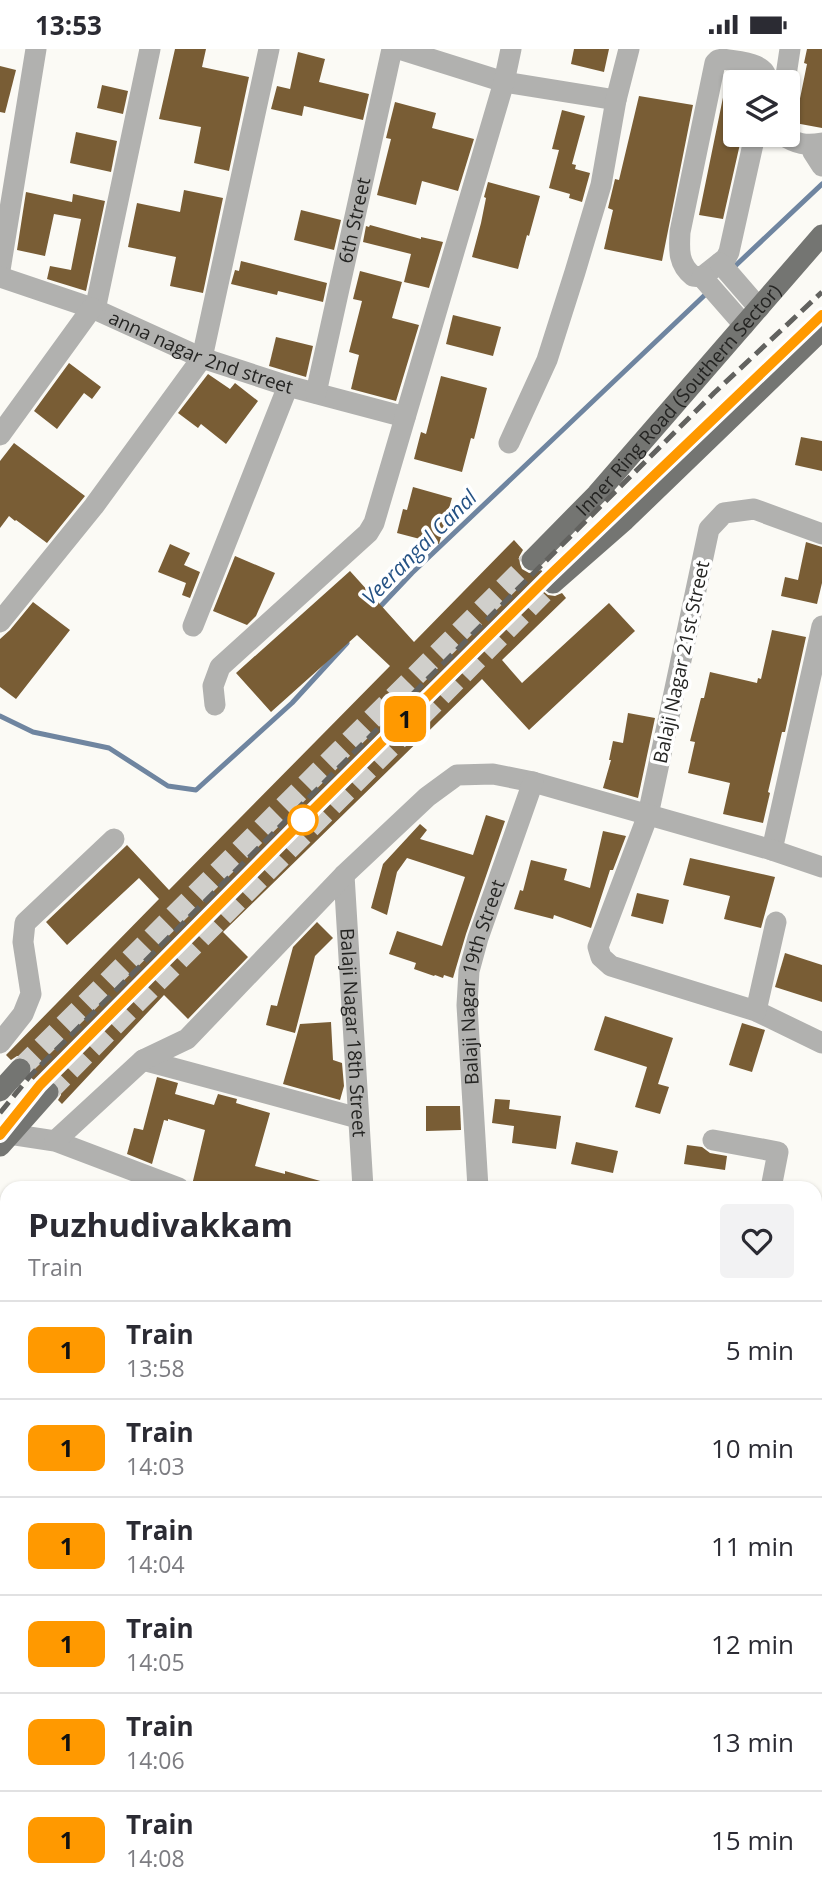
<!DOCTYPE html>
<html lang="en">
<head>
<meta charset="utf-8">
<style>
  :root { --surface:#fff; --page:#f2f2f3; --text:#2b2b33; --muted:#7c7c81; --line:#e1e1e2 }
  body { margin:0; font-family:"Open Sans",sans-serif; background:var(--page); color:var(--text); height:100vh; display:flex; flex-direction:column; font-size:26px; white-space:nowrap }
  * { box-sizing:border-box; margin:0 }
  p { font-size:23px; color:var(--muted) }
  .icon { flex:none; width:38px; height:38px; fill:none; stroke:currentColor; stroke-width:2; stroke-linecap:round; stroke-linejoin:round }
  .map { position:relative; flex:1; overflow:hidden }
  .details { position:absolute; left:0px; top:1132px; width:822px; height:723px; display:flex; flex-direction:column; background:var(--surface); border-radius:21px 21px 0 0; box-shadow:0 2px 5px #0004 }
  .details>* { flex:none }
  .badge { padding:0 14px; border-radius:10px; font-size:24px; line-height:46px }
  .fabs { position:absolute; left:723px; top:21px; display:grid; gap:14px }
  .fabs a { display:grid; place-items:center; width:77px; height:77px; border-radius:7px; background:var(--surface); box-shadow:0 2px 5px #0004; font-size:35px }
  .map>.badge { position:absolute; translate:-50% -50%; box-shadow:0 0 0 4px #fff }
  .round { display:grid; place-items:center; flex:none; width:74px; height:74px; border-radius:7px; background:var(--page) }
  .headline { display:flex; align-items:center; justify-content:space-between; height:119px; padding:0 28px }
  h1 { font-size:33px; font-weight:700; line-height:52px }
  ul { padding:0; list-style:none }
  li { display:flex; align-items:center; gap:21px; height:98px; padding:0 28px; border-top:2px solid var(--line) }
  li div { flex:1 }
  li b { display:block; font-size:26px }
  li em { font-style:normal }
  li .badge { min-width:77px; font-weight:700; text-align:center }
  .status { display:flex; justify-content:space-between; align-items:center; height:49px; padding:0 35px; background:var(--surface); direction:ltr }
  .status svg { height:19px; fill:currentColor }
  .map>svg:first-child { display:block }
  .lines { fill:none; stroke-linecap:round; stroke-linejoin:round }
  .stream { stroke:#6f85a0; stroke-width:5 }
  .building { fill:#795d35 }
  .major-tunnel { stroke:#d0cfcb; stroke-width:21; stroke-dasharray:21 10; stroke-linecap:butt }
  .minor { stroke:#b1b1af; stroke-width:21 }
  .major { stroke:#747572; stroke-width:21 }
  .rail { stroke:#62625f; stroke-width:5; stroke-dasharray:14 7; stroke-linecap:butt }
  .line-casing { stroke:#fff; stroke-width:16 }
  .line { stroke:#f90; stroke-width:10 }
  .stop-dot { fill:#fff; stroke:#f90; stroke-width:3.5 }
  .labels { text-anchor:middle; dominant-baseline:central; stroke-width:7; stroke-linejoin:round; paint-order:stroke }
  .street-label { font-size:19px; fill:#242422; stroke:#fff }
  .water-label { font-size:21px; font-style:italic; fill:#255284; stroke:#fff }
</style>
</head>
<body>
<div class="status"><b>13:53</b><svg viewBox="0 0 49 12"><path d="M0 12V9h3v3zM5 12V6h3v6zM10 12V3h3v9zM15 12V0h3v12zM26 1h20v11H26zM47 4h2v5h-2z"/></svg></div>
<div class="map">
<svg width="822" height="1854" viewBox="0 0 822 1854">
  <rect width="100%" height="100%" fill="#fbfaf5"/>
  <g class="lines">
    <!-- stream -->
    <g class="stream">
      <polyline points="733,219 822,135"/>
      <polyline points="377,561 412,524 708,243"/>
      <polyline points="0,667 33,683 109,699 168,737 196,741 292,654 347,594"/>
    </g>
  </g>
  <!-- building -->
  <g class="building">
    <polygon points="175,0 206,0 202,18 249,28 229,122 194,114 201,78 159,70"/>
    <polygon points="574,0 609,0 604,23 571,15"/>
    <polygon points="807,0 822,0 822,79 795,74 807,15 804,14"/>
    <polygon points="298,3 325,10 319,33 369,45 363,71 304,57 302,67 271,60 277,37 290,40"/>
    <polygon points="0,17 16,21 5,64 0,63"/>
    <polygon points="728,24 735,25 735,86 742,86 723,170 699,166"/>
    <polygon points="102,36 128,42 123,65 97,59"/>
    <polygon points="639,47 693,56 662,212 604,200 613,161 608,159 615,130 619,131"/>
    <polygon points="395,53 436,64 432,79 474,90 458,142 422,132 416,156 377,146 391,90 386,89"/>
    <polygon points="562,61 585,67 572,115 576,116 575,120 590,124 582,153 569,149 570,145 549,139 559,101 552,100"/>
    <polygon points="76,83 117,92 111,123 70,114"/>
    <polygon points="488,133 540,147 529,187 527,186 518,220 472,208 481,174 486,149 484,148"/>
    <polygon points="184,141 223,149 203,244 170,237 176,208 128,198 137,154 180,163"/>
    <polygon points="26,143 72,153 73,145 105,152 86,242 47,230 50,217 71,221 81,170 54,165 45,207 17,201"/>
    <polygon points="301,161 341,171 334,201 294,191"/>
    <polygon points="370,176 421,190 421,188 443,193 429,239 404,233 411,205 363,193 366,177 369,178"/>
    <polygon points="241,212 327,234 323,253 278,242 277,246 231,235 235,221 239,222"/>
    <polygon points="360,222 402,233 392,269 419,276 396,352 351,340 359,306 349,303 362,252 353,250"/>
    <polygon points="453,266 501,278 493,307 446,295"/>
    <polygon points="276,288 313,297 306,328 269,317"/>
    <polygon points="69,314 101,338 92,350 84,344 57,380 34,362"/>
    <polygon points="208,325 230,340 235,334 258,352 226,395 201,375 198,379 178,364"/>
    <polygon points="441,327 487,339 474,390 471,389 462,423 414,410 421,383 426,385"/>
    <polygon points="801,388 822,392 822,422 795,416"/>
    <polygon points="14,394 85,447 47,494 16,471 15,472 9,467 0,479 0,412"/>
    <polygon points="413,438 452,449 439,495 397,484 403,460 407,461"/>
    <polygon points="514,491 523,501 519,508 520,515 522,520 529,524 536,523 541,521 544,524 541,529 540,536 544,543 548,546 555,547 562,544 566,549 502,611 522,634 609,554 635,582 529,681 482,630 223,883 248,908 188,970 164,946 62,1055 58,1051 61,1046 61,1040 56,1033 51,1030 45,1030 38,1034 30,1028 33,1017 28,1010 23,1007 17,1007 11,1011 6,1006 159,850 139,829 67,896 46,873 127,796 169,841 390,617 357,586 271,663 236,624 350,522 414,593"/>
    <polygon points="806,493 822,498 822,534 817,555 781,547 785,528 798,531"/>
    <polygon points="170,495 190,504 184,516 200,523 190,549 182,546 186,534 158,523"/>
    <polygon points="235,507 275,524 256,567 247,576 213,562"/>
    <polygon points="33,553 70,581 16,650 0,638 0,590 10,581"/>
    <polygon points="772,581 806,588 785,683 782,683 768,743 770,744 763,774 723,765 730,734 688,724 695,693 690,692 701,649 704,649 710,623 757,634 758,629 761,630"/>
    <polygon points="628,664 655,669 638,749 603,739 611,711 609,711 613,692 623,694"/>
    <polygon points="486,766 505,772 466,885 453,929 444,926 443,929 435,926 434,927 414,920 416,914 389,905 397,882 442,897 465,828 407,809 397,823 387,866 371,859 383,815 420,775 427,781 420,790 473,806"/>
    <polygon points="603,782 626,787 613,821 610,821 591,879 554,866 553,870 514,860 520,841 523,842 531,811 567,820 564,831 590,839"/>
    <polygon points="690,809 775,828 761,879 724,870 730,847 683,836"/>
    <polygon points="637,844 669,851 663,875 631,867"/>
    <polygon points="317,873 333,889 315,907 295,984 266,976 271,956 277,957 293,898"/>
    <polygon points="785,904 822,916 822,953 775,938"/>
    <polygon points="605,967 673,989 658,1035 669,1038 660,1065 635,1058 647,1018 594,1001"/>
    <polygon points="331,973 333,1011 342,1014 344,1037 340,1051 283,1035 300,975"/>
    <polygon points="742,974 765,981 752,1023 729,1016"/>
    <polygon points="157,1028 178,1034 175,1045 214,1056 218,1045 237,1050 236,1054 270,1064 255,1117 285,1125 285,1122 331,1135 330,1139 204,1139 192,1136 205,1081 168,1070 168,1072 164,1071 152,1115 127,1105 134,1079 143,1081"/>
    <polygon points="495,1050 510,1051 509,1060 561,1067 556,1100 512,1094 514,1077 492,1074"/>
    <polygon points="426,1057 460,1057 461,1081 426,1082"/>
    <polygon points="576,1093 618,1102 613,1124 571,1115"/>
    <polygon points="687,1096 702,1098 710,1104 727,1107 725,1121 684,1115"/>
  </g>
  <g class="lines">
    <!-- major-tunnel -->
    <g class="major-tunnel">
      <polyline points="20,1020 532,511"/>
      <polyline points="48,1043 553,534"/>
    </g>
    <!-- minor -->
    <g class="minor">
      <polyline points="399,0 504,33 616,51"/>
      <polyline points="785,33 790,0"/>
      <path d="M755 86 729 203 726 209 702 228 693 227C678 215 679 201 680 183L715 14 718 11 723 10C738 13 769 13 766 33"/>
      <path d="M782 86C796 95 806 97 822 94"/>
      <polyline points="811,96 813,103 822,117"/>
      <polyline points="720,214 759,259"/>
      <polyline points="0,221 36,0"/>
      <path id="s1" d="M0 228 92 259 202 309 288 337 405 368"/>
      <polyline points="702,228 744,276"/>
      <polyline points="95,261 150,0"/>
      <path id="s2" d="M316 344 392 0"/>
      <polyline points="0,386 92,259"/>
      <polyline points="509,394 547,311 575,223 601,136 616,51 629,0"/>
      <polyline points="822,485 754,460 724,464 709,480 648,766 598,898 601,908 611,917 756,962 822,994"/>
      <polyline points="0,573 94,457 202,309 269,0"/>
      <polyline points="193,577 288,337"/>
      <polyline points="215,656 213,637 220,618 368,484 374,474 504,33 511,0"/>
      <polyline points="772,801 822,577"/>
      <path id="s3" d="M344 826 363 1139"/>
      <polyline points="756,962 776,873"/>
      <polyline points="0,994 23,965 31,945 23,893 25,874 114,790"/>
      <polyline points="143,1011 358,1069"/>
      <polyline points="9,1085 55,1092 179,1139"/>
      <polyline points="713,1091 778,1103 771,1139"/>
      <polyline points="55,1092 143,1011 187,990 344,826 427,748 457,726 493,725 533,733 772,801 822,818"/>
      <path id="s4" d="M478 1139 467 956 469 922 478 889 533 733"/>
      <polyline points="818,1370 822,1357"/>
      <polyline points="816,1460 822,1461"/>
      <polyline points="816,1585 820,1561"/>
      <polyline points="0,1618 7,1621"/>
      <polyline points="816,1682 822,1683"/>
      <polyline points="816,1775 822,1776"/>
      <polyline points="0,1815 7,1816"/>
      <polyline points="394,1848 394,1854"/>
      <polyline points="632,1848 671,1854"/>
      <polyline points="726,1848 727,1854"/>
      <polyline points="187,1854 188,1848"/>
      <polyline points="281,1854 282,1848"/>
    </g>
    <!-- major -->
    <g class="major">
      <path id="s5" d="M532 511 597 445 822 186"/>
      <polyline points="553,534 625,471 822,281"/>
      <polyline points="0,1042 20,1020"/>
      <polyline points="0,1097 48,1043"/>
    </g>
    <!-- rail -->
    <g class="rail">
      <polyline points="0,1064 30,1027 714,344 822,243"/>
      <polyline points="0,1086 40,1036 303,771 548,528 822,266"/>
    </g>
  </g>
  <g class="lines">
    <!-- line casing -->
    <g class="line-casing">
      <polyline id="line" points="0,1086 40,1036 303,771 548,528 822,266"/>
    </g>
    <!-- line -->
    <use href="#line" class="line"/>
  </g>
  <!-- markers -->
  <circle class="stop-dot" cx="303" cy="771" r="14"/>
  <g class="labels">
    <!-- street labels -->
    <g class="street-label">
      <text stroke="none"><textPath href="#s2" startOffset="177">6th Street</textPath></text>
      <text stroke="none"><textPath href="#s1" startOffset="215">anna nagar 2nd street</textPath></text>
      <text stroke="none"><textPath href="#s5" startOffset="217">Inner Ring Road (Southern Sector)</textPath></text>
      <text transform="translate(681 613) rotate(-78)">Balaji Nagar 21st Street</text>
      <text stroke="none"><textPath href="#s4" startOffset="208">Balaji Nagar 19th Street</textPath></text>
      <text stroke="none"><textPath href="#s3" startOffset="158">Balaji Nagar 18th Street</textPath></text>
    </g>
    <!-- water labels -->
    <g class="water-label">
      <text transform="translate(419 498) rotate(-45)">Veerangal Canal</text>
    </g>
  </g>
</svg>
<div class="fabs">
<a><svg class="icon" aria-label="layers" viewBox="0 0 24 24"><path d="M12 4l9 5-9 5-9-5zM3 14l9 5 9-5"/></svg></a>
</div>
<b class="badge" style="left:405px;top:670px;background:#f90;color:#111">1</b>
<section class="details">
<div class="headline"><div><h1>Puzhudivakkam</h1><p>Train</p></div><a class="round"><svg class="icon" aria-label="heart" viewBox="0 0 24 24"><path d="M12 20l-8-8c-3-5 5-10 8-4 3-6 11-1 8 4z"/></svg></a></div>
<ul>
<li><span class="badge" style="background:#f90;color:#111">1</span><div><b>Train</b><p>13:58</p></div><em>5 min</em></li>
<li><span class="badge" style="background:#f90;color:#111">1</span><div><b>Train</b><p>14:03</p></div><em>10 min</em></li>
<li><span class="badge" style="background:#f90;color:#111">1</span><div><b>Train</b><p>14:04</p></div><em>11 min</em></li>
<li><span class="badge" style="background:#f90;color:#111">1</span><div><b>Train</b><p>14:05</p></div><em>12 min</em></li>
<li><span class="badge" style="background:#f90;color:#111">1</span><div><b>Train</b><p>14:06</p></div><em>13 min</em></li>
<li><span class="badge" style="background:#f90;color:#111">1</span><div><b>Train</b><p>14:08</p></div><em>15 min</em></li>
</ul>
</section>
</div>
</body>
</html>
